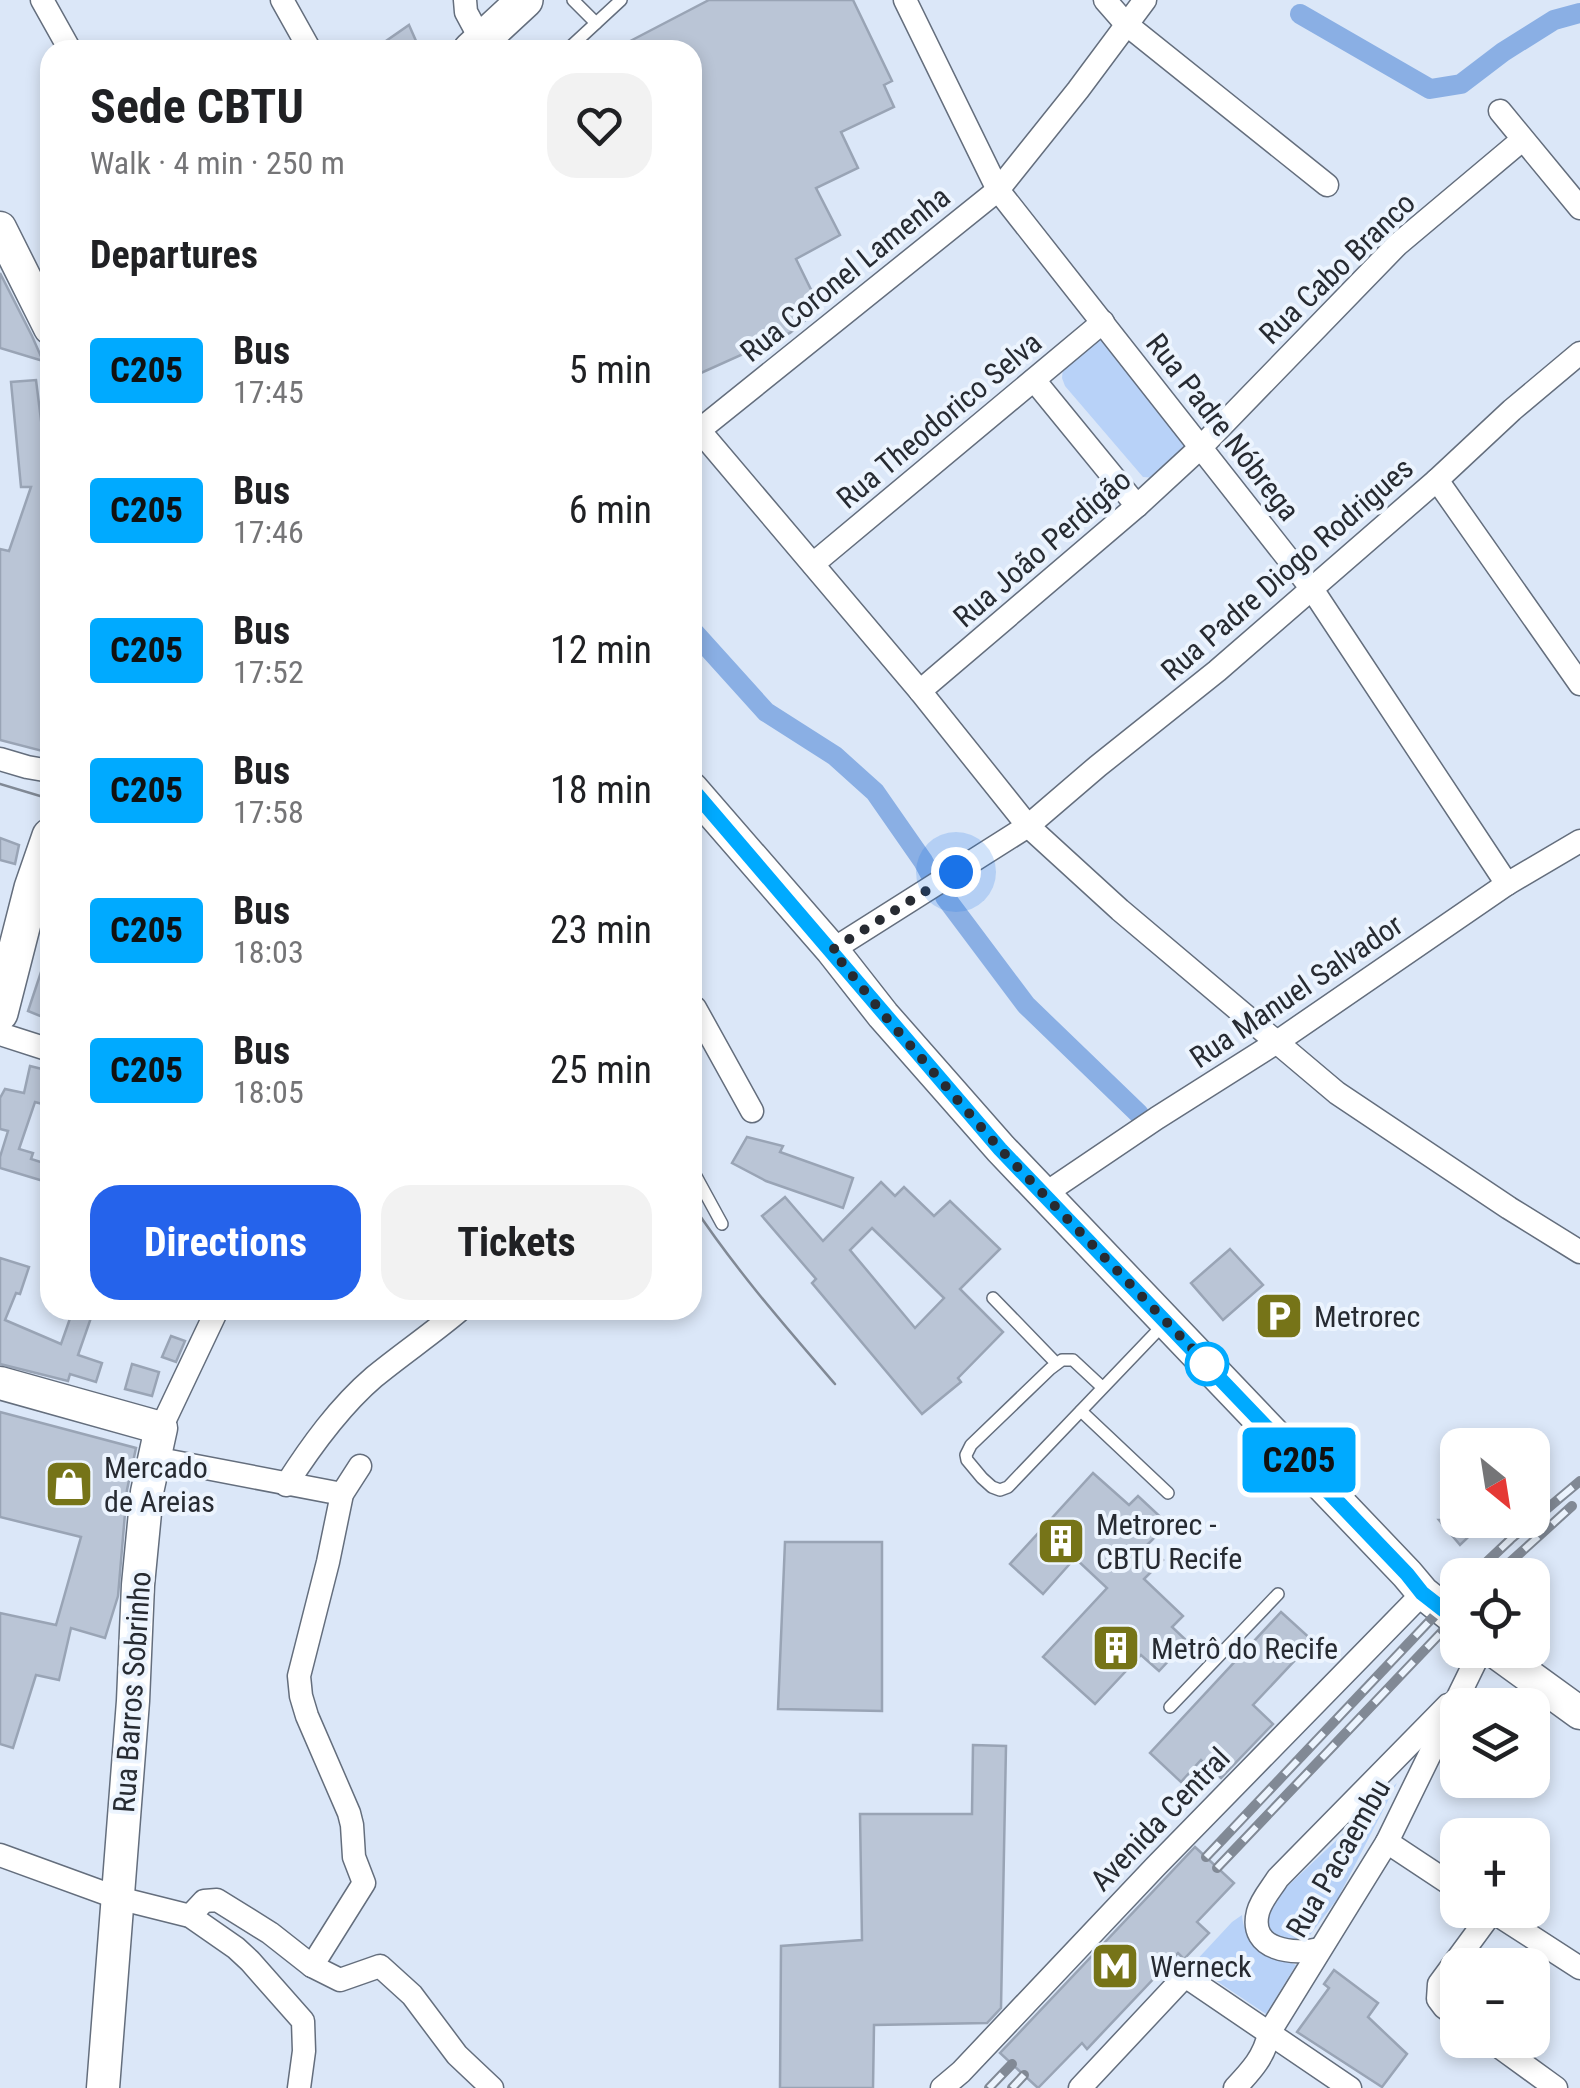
<!DOCTYPE html>
<html lang="en">
<head>
<meta charset="utf-8">
<style>
  :root { --surface:#fff; --page:#f2f2f2; --text:#202124; --muted:#757577; --accent:#2563eb }
  body { margin:0; font-family:"Roboto Condensed",sans-serif; background:var(--page); color:var(--text); height:100vh; display:flex; flex-direction:column; font-size:38px; white-space:nowrap }
  * { box-sizing:border-box; margin:0 }
  p { font-size:32px; color:var(--muted) }
  .icon { flex:none; width:55px; height:55px; fill:none; stroke:currentColor; stroke-width:2; stroke-linecap:round; stroke-linejoin:round }
  .map { position:relative; flex:1; overflow:hidden }
  .sheet { position:absolute; left:40px; top:40px; width:662px; height:1280px; display:flex; flex-direction:column; background:var(--surface); border-radius:30px; box-shadow:0 5px 15px #0003 }
  .sheet>* { flex:none }
  .badge { padding:0 20px; border-radius:8px; font-size:35px; line-height:65px }
  .needle { width:65px; rotate:150deg }
  .tools { position:absolute; left:1440px; top:1428px; display:grid; gap:20px }
  .tools a { display:grid; place-items:center; width:110px; height:110px; border-radius:20px; background:var(--surface); box-shadow:0 5px 15px #0003; font-size:50px }
  .you { position:absolute; width:50px; height:50px; margin:-25px; border:8px solid #fff; border-radius:50%; background:#1a73e8; box-shadow:0 0 0 15px #1a73e833 }
  .map>.badge { position:absolute; translate:-50% -50%; box-shadow:0 0 0 5px #fff }
  h2 { padding:0 50px; font-size:38px; line-height:90px }
  .round { display:grid; place-items:center; flex:none; width:105px; height:105px; border-radius:30px; background:var(--page) }
  .summary { display:flex; align-items:center; justify-content:space-between; height:170px; padding:0 50px }
  h1 { font-size:48px; font-weight:700; line-height:75px }
  .primary-button { display:flex; gap:20px; margin-top:auto; padding:20px 50px }
  .primary-button a { flex:1; height:115px; border-radius:30px; background:var(--accent); color:#fff; font-size:40px; font-weight:700; line-height:115px; text-align:center }
  .primary-button a+a { background:var(--page); color:var(--text) }
  ul { padding:0; list-style:none }
  li { display:flex; align-items:center; gap:30px; height:140px; padding:0 50px }
  li div { flex:1 }
  li b { display:block; font-size:38px }
  li em { font-style:normal }
  li .badge { min-width:110px; font-weight:700; text-align:center }
  .map>svg:first-child { display:block }
  .green { fill:#b8d2f8 }
  .lines { fill:none; stroke-linecap:round; stroke-linejoin:round }
  .canal { stroke:#8aafe4; stroke-width:20 }
  .building { fill:#bac5d6; stroke:#99a4b5; stroke-width:2.5; fill-rule:evenodd }
  .lane-casing { stroke:#646e7d; stroke-width:14 }
  .street-casing { stroke:#646e7d; stroke-width:25 }
  .secondary-casing { stroke:#646e7d; stroke-width:35 }
  .primary-casing { stroke:#646e7d; stroke-width:38 }
  .lane { stroke:#fff; stroke-width:11 }
  .street { stroke:#fff; stroke-width:22 }
  .secondary { stroke:#fff; stroke-width:32 }
  .primary { stroke:#fff; stroke-width:35 }
  .tram { stroke:#818995; stroke-width:2.5 }
  .rail-casing { stroke:#818995; stroke-width:10 }
  .rail { stroke:#ecf4fe; stroke-width:6; stroke-dasharray:19; stroke-linecap:butt }
  .line-casing { stroke:#fff; stroke-width:22 }
  .line { stroke:#0af; stroke-width:15 }
  .walk { stroke:#272b32; stroke-width:10; stroke-dasharray:0 18 }
  .stop-dot { fill:#fff; stroke:#0af; stroke-width:5 }
  .labels { text-anchor:middle; dominant-baseline:central; stroke-width:8; stroke-linejoin:round; paint-order:stroke }
  .street-label { font-size:30px; fill:#272b32; stroke:#ecf4fe }
  .poi-label { font-size:30px; fill:#272b32; stroke:#ecf4fe; text-anchor:start }
</style>
</head>
<body>
<div class="map">
<svg width="1580" height="2088" viewBox="0 0 1580 2088">
  <rect width="100%" height="100%" fill="#dbe7f8"/>
  <!-- green -->
  <g class="green">
    <polygon points="1105,337 1194,437 1156,478 1143,477 1065,386 1062,378 1063,368 1099,338"/>
    <polygon points="1397,1783 1338,1898 1307,1939 1286,1944 1273,1935 1266,1918 1273,1900"/>
    <path d="M1242 1915C1244 1946 1272 1953 1296 1965L1266 2014 1209 1976H1192V1965L1232 1922Z"/>
  </g>
  <g class="lines">
    <!-- canal -->
    <g class="canal">
      <polyline points="1300,14 1430,89 1461,84 1503,52 1554,20 1580,13"/>
      <polyline points="692,630 766,712 835,756 875,792 923,861 935,883"/>
      <polyline points="945,897 1026,1005 1139,1114"/>
    </g>
  </g>
  <!-- building -->
  <g class="building">
    <polygon points="709,0 853,0 892,81 884,85 894,107 841,132 858,168 816,188 840,235 796,259 820,308 790,333 692,377 692,50 613,50"/>
    <polygon points="409,25 420,50 373,50"/>
    <polygon points="0,273 32,336 43,361 0,348"/>
    <polygon points="36,380 50,492 50,753 0,740 0,549 9,551 31,487 21,487 11,382"/>
    <polygon points="0,838 19,845 15,864 0,860"/>
    <polygon points="47,954 50,954 50,1020 28,1011"/>
    <polygon points="30,1066 50,1071 50,1106 35,1102 19,1149 33,1153 31,1159 50,1165 50,1183 0,1168 0,1157 8,1131 0,1129 0,1098 5,1089 24,1093"/>
    <polygon points="747,1137 783,1146 780,1152 853,1178 843,1208 766,1181 732,1163"/>
    <path d="M881 1182 895 1196 904 1187 934 1216 950 1201 1000 1249 960 1289 1003 1332 958 1378 961 1382 922 1414 812 1283 816 1279 762 1216 785 1197 823 1241ZM872 1228 944 1298 915 1328 850 1250Z"/>
    <polygon points="1230,1249 1263,1285 1223,1320 1191,1283"/>
    <polygon points="0,1258 29,1267 20,1294 16,1293 5,1320 61,1344 73,1310 89,1310 88,1314 92,1315 78,1355 102,1363 96,1382 70,1374 68,1381 0,1364"/>
    <polygon points="171,1336 185,1341 176,1362 162,1357"/>
    <polygon points="132,1364 159,1372 152,1396 125,1389"/>
    <polygon points="0,1412 136,1448 127,1490 118,1596 105,1638 71,1628 59,1680 36,1675 13,1748 0,1744 0,1613 56,1625 81,1537 0,1517"/>
    <polygon points="1093,1473 1129,1505 1138,1496 1168,1524 1147,1545 1163,1560 1144,1579 1183,1616 1172,1627 1187,1641 1159,1671 1141,1655 1095,1704 1043,1657 1107,1588 1075,1558 1043,1594 1010,1564"/>
    <polygon points="1439,1520 1486,1520 1460,1545"/>
    <polygon points="785,1542 882,1542 882,1711 778,1709"/>
    <polygon points="1281,1612 1313,1641 1253,1705 1273,1724 1221,1778 1201,1760 1181,1782 1150,1753"/>
    <polygon points="973,1745 1006,1746 1001,2008 987,2023 874,2025 873,2088 780,2088 781,1946 862,1940 860,1814 972,1814"/>
    <polygon points="1195,1847 1234,1883 1197,1922 1209,1933 1184,1959 1178,1953 1087,2049 1082,2043 1038,2088 1000,2053"/>
    <polygon points="1334,1970 1378,2003 1368,2017 1407,2054 1382,2087 1297,2032 1329,1988 1324,1984"/>
  </g>
  <g class="lines">
    <!-- lane casing -->
    <g class="lane-casing">
      <g id="lane">
        <polyline points="573,0 596,23"/>
        <polyline points="567,50 621,0"/>
        <polyline points="692,1169 722,1224"/>
        <polyline points="993,1298 1056,1363"/>
        <polyline points="1102,1387 1073,1360 1062,1360 1050,1369 971,1445 966,1455 967,1460 982,1478 992,1487 1000,1490 1008,1487 1163,1325"/>
        <polyline points="1081,1411 1168,1493"/>
        <polyline points="1170,1707 1278,1594"/>
      </g>
    </g>
    <!-- street casing -->
    <g class="street-casing">
      <g id="street">
        <polyline points="42,0 70,50"/>
        <polyline points="282,0 310,50"/>
        <polyline points="465,0 466,12 481,40"/>
        <polyline points="905,0 998,190 1312,589 1507,884"/>
        <polyline points="1105,0 1126,24 1327,185"/>
        <polyline points="1500,111 1580,208"/>
        <polyline points="1034,380 1137,506"/>
        <polyline points="699,430 920,691 1028,826 1120,910 1337,1093 1509,1208 1580,1252"/>
        <polyline points="692,436 998,190 1078,90 1145,0"/>
        <polyline points="1437,480 1580,684"/>
        <polyline points="813,564 1103,322"/>
        <polyline points="920,691 1137,506 1201,447 1397,245 1522,140"/>
        <polyline points="0,759 27,767 50,771"/>
        <polyline points="832,950 1028,826 1098,766 1217,671 1437,480 1512,410 1580,353"/>
        <polyline points="695,1008 752,1111"/>
        <polyline points="0,1034 50,1050"/>
        <polyline points="1046,1193 1157,1118 1277,1042 1507,884 1580,841"/>
        <polyline points="161,1428 217,1310"/>
        <polyline points="154,1458 342,1494"/>
        <path d="M286 1485C311 1446 339 1407 374 1377 402 1354 433 1333 460 1310"/>
        <polyline points="1387,1842 1458,1889"/>
        <polyline points="0,1855 118,1898 190,1916 236,1948 250,1961 303,2021 304,2051 299,2088"/>
        <polyline points="1490,1910 1580,1968"/>
        <polyline points="190,1916 204,1901 217,1900 270,1933 312,1966 340,1980 380,1966 412,1995 457,2055 492,2088"/>
        <path d="M1320 1949C1295 1955 1248 1951 1258 1912 1261 1900 1271 1889 1278 1878L1448 1705"/>
        <polyline points="312,1966 364,1883 354,1857 352,1825 349,1813 307,1716 301,1696 299,1676 328,1562 342,1494 360,1466"/>
        <polyline points="1458,2017 1444,2007 1438,1999 1439,1984 1492,1912"/>
        <polyline points="1490,2040 1556,2088"/>
        <polyline points="942,2088 961,2072 1156,1866 1423,1593"/>
        <polyline points="1080,2088 1185,1976 1350,2088"/>
        <path d="M1235 2088C1251 2071 1265 2056 1269 2033L1387 1842 1481 1650"/>
      </g>
    </g>
    <!-- secondary casing -->
    <g class="secondary-casing">
      <g id="secondary">
        <polyline points="0,228 50,328"/>
        <polyline points="692,789 832,950 883,1015 1001,1149 1407,1574 1423,1593 1458,1621"/>
        <polyline points="0,1383 161,1428 147,1492 138,1585 133,1701 103,2088"/>
        <polyline points="1493,1650 1580,1713"/>
      </g>
    </g>
    <!-- primary casing -->
    <g class="primary-casing">
      <g id="primary">
        <polyline points="471,50 525,0"/>
        <polyline points="0,1013 32,888 50,836"/>
      </g>
    </g>
    <!-- lane -->
    <use href="#lane" class="lane"/>
    <!-- street -->
    <use href="#street" class="street"/>
    <!-- secondary -->
    <use href="#secondary" class="secondary"/>
    <!-- primary -->
    <use href="#primary" class="primary"/>
    <!-- tram -->
    <g class="tram">
      <polyline points="0,784 50,799"/>
      <path d="M692 1204C735 1269 785 1326 835 1384"/>
    </g>
    <!-- rail casing -->
    <g class="rail-casing">
      <g id="rail">
        <polyline points="1473,1575 1511,1539 1580,1481"/>
        <polyline points="1496,1575 1572,1506"/>
        <polyline points="1206,1857 1458,1591"/>
        <polyline points="1217,1868 1458,1615"/>
        <polyline points="989,2088 1012,2064"/>
        <polyline points="1012,2088 1024,2075"/>
      </g>
    </g>
    <!-- rail -->
    <use href="#rail" class="rail"/>
  </g>
  <g class="lines">
    <!-- line casing -->
    <g class="line-casing">
      <polyline id="line" points="692,789 1000,1149 1407,1574 1422,1593 1458,1621"/>
    </g>
    <!-- line -->
    <use href="#line" class="line"/>
    <!-- walk -->
    <polyline class="walk" points="956,872 832,950 883,1014 1000,1149 1207,1364"/>
  </g>
  <!-- icons -->
  <defs>
    <g id="parking-square" transform="scale(2.5)"><rect x="-9" y="-9" width="18" height="18" rx="4" fill="#767418" stroke="#ecf4fe"/><path d="M-3.5-5.5H1a3.5 3.5 0 0 1 0 7H-1V5.5H-3.5ZM-1-3.4V-.6H.8a1.4 1.4 0 0 0 0-2.8Z" fill="#fff"/></g>
    <g id="shop-square" transform="scale(2.5)"><rect x="-9" y="-9" width="18" height="18" rx="4" fill="#767418" stroke="#ecf4fe"/><path d="M-5-2.5h2.3a2.7 3.5 0 0 1 5.4 0H5L5.5 6h-11ZM-1.5-2.5h3a1.5 2.3 0 0 0-3 0Z" fill="#fff"/></g>
    <g id="building-square" transform="scale(2.5)"><rect x="-9" y="-9" width="18" height="18" rx="4" fill="#767418" stroke="#ecf4fe"/><path d="M-4-6H4V6H1V3H-1V6H-4ZM-2.5-4.3h1.7v1.8h-1.7ZM.8-4.3h1.7v1.8H.8ZM-2.5-1h1.7V.8h-1.7ZM.8-1h1.7V.8H.8Z" fill="#fff"/></g>
    <g id="metro-square" transform="scale(2.5)"><rect x="-9" y="-9" width="18" height="18" rx="4" fill="#767418" stroke="#ecf4fe"/><path d="M-5.5 5V-5H-3L0 0L3-5H5.5V5H3V-.5L0 4L-3-.5V5Z" fill="#fff"/></g>
  </defs>
  <g fill-rule="evenodd">
    <use href="#parking-square" x="1279" y="1316"/>
    <use href="#shop-square" x="69" y="1484"/>
    <use href="#building-square" x="1061" y="1541"/>
    <use href="#building-square" x="1116" y="1648"/>
    <use href="#metro-square" x="1115" y="1966"/>
  </g>
  <!-- markers -->
  <circle class="stop-dot" cx="1207" cy="1364" r="20"/>
  <g class="labels">
    <!-- street labels -->
    <g class="street-label">
      <text transform="translate(1337 268) rotate(-44)">Rua Cabo Branco</text>
      <text transform="translate(845 274) rotate(-39)">Rua Coronel Lamenha</text>
      <text transform="translate(939 420) rotate(-40)">Rua Theodorico Selva</text>
      <text transform="translate(1223 427) rotate(52)">Rua Padre Nóbrega</text>
      <text transform="translate(1042 548) rotate(-41)">Rua João Perdigão</text>
      <text transform="translate(1287 569) rotate(-41)">Rua Padre Diogo Rodrigues</text>
      <text transform="translate(1296 991) rotate(-34)">Rua Manuel Salvador</text>
      <text transform="translate(132 1692) rotate(-86)">Rua Barros Sobrinho</text>
      <text transform="translate(1160 1819) rotate(-46)">Avenida Central</text>
      <text transform="translate(1338 1858) rotate(-60)">Rua Pacaembu</text>
    </g>
    <!-- poi labels -->
    <g class="poi-label">
      <text x="1314" y="1316">Metrorec</text>
      <text x="104" y="1467">Mercado<tspan x="104" dy="34">de Areias</tspan></text>
      <text x="1096" y="1524">Metrorec -<tspan x="1096" dy="34">CBTU Recife</tspan></text>
      <text x="1151" y="1648">Metrô do Recife</text>
      <text x="1150" y="1966">Werneck</text>
    </g>
  </g>
</svg>
<div class="tools">
<a><svg class="needle" viewBox="-14 -14 28 28"><path d="M0-13l5 13h-10z" fill="#e53935"/><path d="M0 13l5-13h-10z" fill="#757577"/></svg></a>
<a><svg class="icon" aria-label="locate" viewBox="0 0 24 24"><circle cx="12" cy="12" r="6"/><path d="M12 2v4M12 18v4M2 12h4M18 12h4"/></svg></a>
<a><svg class="icon" aria-label="layers" viewBox="0 0 24 24"><path d="M12 4l9 5-9 5-9-5zM3 14l9 5 9-5"/></svg></a>
<a>+</a>
<a>−</a>
</div>
<div class="you" style="left:956px;top:872px"></div>
<b class="badge" style="left:1299px;top:1460px;background:#0af;color:#111">C205</b>
<section class="sheet">
<div class="summary"><div><h1>Sede CBTU</h1><p>Walk · 4 min · 250 m</p></div><a class="round"><svg class="icon" aria-label="heart" viewBox="0 0 24 24"><path d="M12 20l-8-8c-3-5 5-10 8-4 3-6 11-1 8 4z"/></svg></a></div>
<h2>Departures</h2>
<ul>
<li><span class="badge" style="background:#0af;color:#111">C205</span><div><b>Bus</b><p>17:45</p></div><em>5 min</em></li>
<li><span class="badge" style="background:#0af;color:#111">C205</span><div><b>Bus</b><p>17:46</p></div><em>6 min</em></li>
<li><span class="badge" style="background:#0af;color:#111">C205</span><div><b>Bus</b><p>17:52</p></div><em>12 min</em></li>
<li><span class="badge" style="background:#0af;color:#111">C205</span><div><b>Bus</b><p>17:58</p></div><em>18 min</em></li>
<li><span class="badge" style="background:#0af;color:#111">C205</span><div><b>Bus</b><p>18:03</p></div><em>23 min</em></li>
<li><span class="badge" style="background:#0af;color:#111">C205</span><div><b>Bus</b><p>18:05</p></div><em>25 min</em></li>
</ul>
<div class="primary-button"><a>Directions</a><a>Tickets</a></div>
</section>
</div>
</body>
</html>
